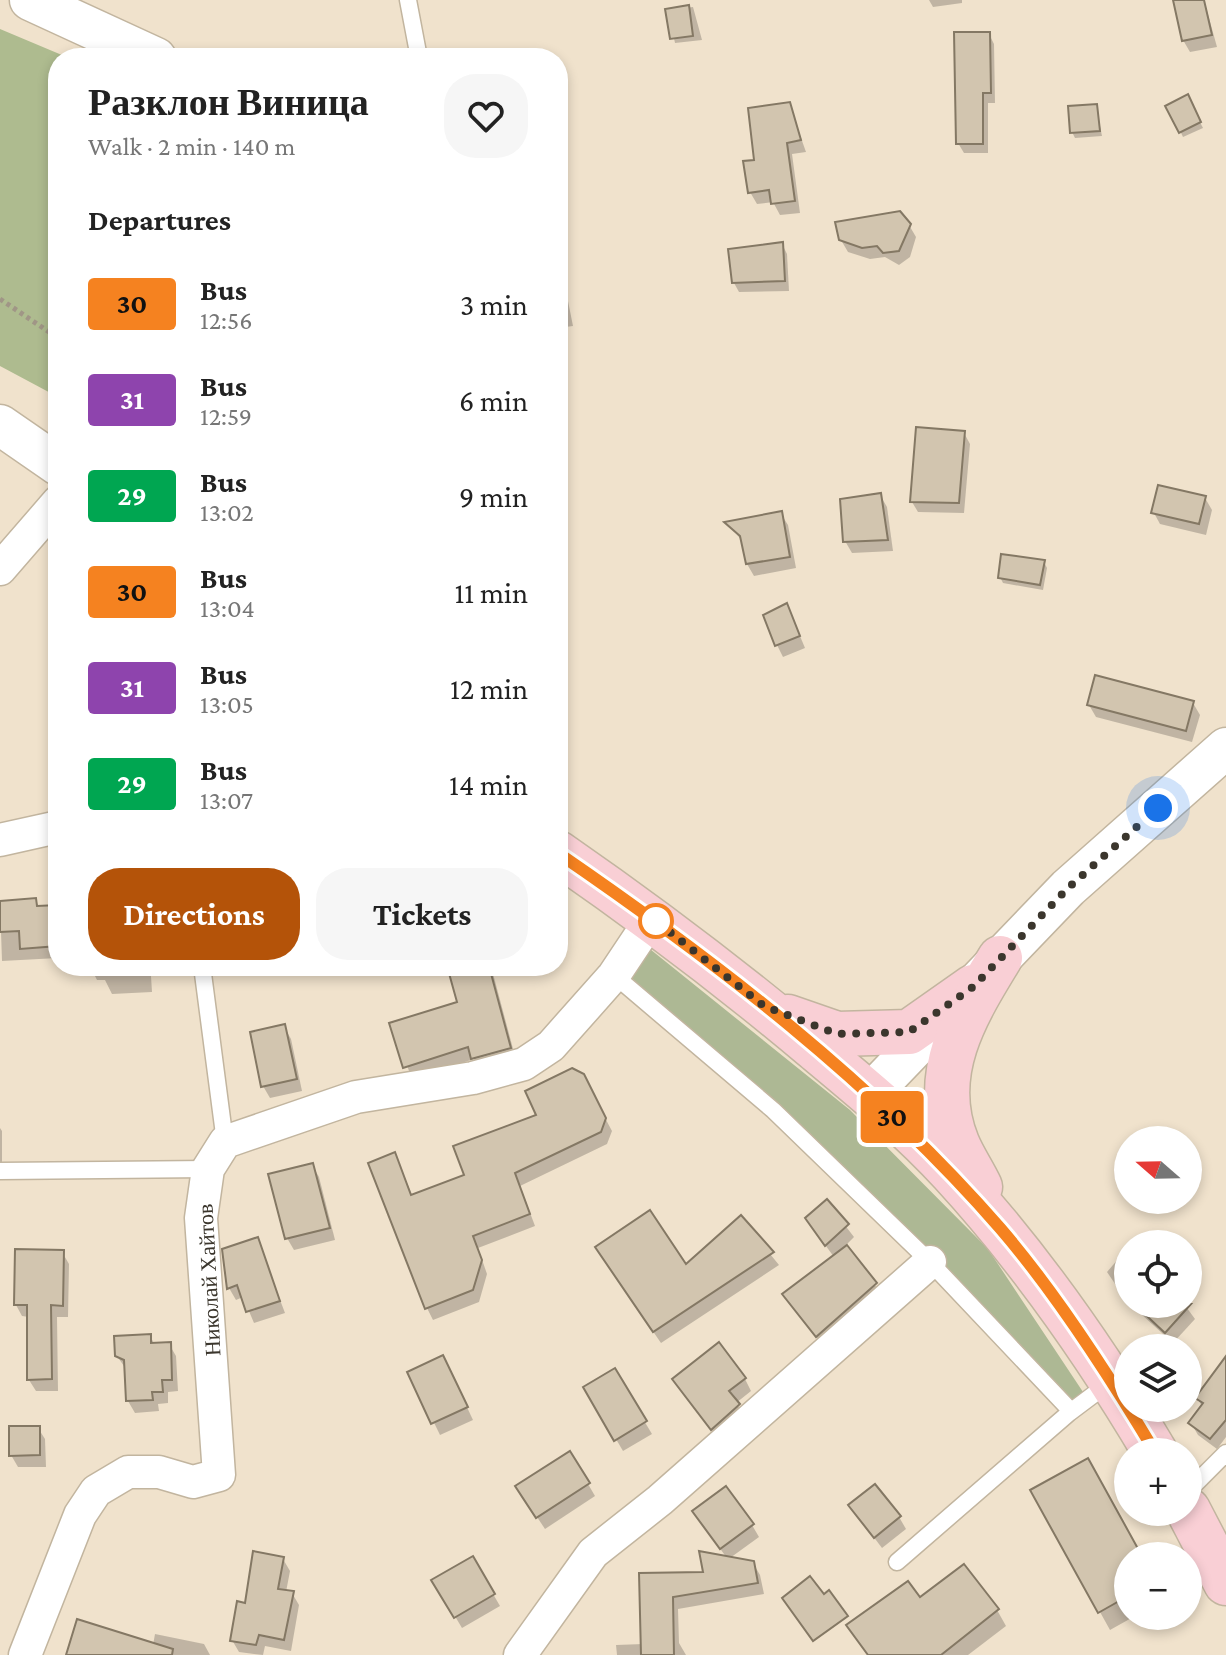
<!DOCTYPE html>
<html lang="en">
<head>
<meta charset="utf-8">
<style>
  :root { --surface:#fff; --page:#f6f6f6; --text:#222; --muted:#767676; --accent:#b45309 }
  body { margin:0; font-family:"Crimson Pro",serif; background:var(--page); color:var(--text); height:100vh; display:flex; flex-direction:column; font-size:30px; white-space:nowrap }
  * { box-sizing:border-box; margin:0 }
  p { font-size:26px; color:var(--muted) }
  .icon { flex:none; width:44px; height:44px; fill:none; stroke:currentColor; stroke-width:2; stroke-linecap:round; stroke-linejoin:round }
  .map { position:relative; flex:1; overflow:hidden }
  .details { position:absolute; left:48px; top:48px; width:520px; height:928px; display:flex; flex-direction:column; background:var(--surface); border-radius:32px; box-shadow:0 4px 12px #0003 }
  .details>* { flex:none }
  .badge { padding:0 16px; border-radius:6px; font-size:28px; line-height:52px }
  .needle { width:52px; rotate:290deg }
  .tools { position:absolute; left:1114px; top:1126px; display:grid; gap:16px }
  .tools a { display:grid; place-items:center; width:88px; height:88px; border-radius:50%; background:var(--surface); box-shadow:0 4px 12px #0003; font-size:40px }
  .you { position:absolute; width:40px; height:40px; margin:-20px; border:6px solid #fff; border-radius:50%; background:#1a73e8; box-shadow:0 0 0 12px #1a73e833 }
  .map>.badge { position:absolute; translate:-50% -50%; box-shadow:0 0 0 4px #fff }
  h2 { padding:0 40px; font-size:30px; line-height:72px }
  .round { display:grid; place-items:center; flex:none; width:84px; height:84px; border-radius:32px; background:var(--page) }
  .summary { display:flex; align-items:center; justify-content:space-between; height:136px; padding:0 40px }
  h1 { font-size:38px; font-weight:700; line-height:60px }
  .button { display:flex; gap:16px; margin-top:auto; padding:16px 40px }
  .button a { flex:1; height:92px; border-radius:32px; background:var(--accent); color:#fff; font-size:32px; font-weight:700; line-height:92px; text-align:center }
  .button a+a { background:var(--page); color:var(--text) }
  ul { padding:0; list-style:none }
  li { display:flex; align-items:center; gap:24px; height:96px; padding:0 40px }
  li div { flex:1 }
  li b { display:block; font-size:30px }
  li em { font-style:normal }
  li .badge { min-width:88px; font-weight:700; text-align:center }
  .map>svg:first-child { display:block }
  .green { fill:#adb894 }
  .forest { fill:#aebb8f }
  .shadow { fill:#0003 }
  .building { fill:#d2c5af; stroke:#847864; stroke-width:2 }
  .lines { fill:none; stroke-linecap:round; stroke-linejoin:round }
  .service-casing { stroke:#c2b59f; stroke-width:19 }
  .minor-casing { stroke:#c2b59f; stroke-width:35 }
  .tertiary-casing { stroke:#c2b59f; stroke-width:43 }
  .secondary-casing { stroke:#c2b59f; stroke-width:47 }
  .path { stroke:#a09686; stroke-width:5; stroke-dasharray:4 4; stroke-linecap:butt }
  .service { stroke:#fff; stroke-width:16 }
  .minor { stroke:#fff; stroke-width:32 }
  .tertiary { stroke:#fff; stroke-width:40 }
  .secondary { stroke:#f9cfd5; stroke-width:44 }
  .line-casing { stroke:#fff; stroke-width:18 }
  .line { stroke:#f58220; stroke-width:12 }
  .walk { stroke:#3b362d; stroke-width:8; stroke-dasharray:0 14.4 }
  .stop-dot { fill:#fff; stroke:#f58220; stroke-width:4 }
  .labels { text-anchor:middle; dominant-baseline:central; stroke-width:6; stroke-linejoin:round; paint-order:stroke }
  .street-label { font-size:22px; fill:#3b362d; stroke:#fff }
</style>
</head>
<body>
<div class="map">
<svg width="1226" height="1655" viewBox="0 0 1226 1655">
  <rect width="100%" height="100%" fill="#f0e2cc"/>
  <!-- green -->
  <polygon class="green" points="640,941 850,1110 988,1249 1087,1398 1071,1411 930,1262 614,975"/>
  <!-- forest -->
  <polygon class="forest" points="0,29 69,58 58,58 58,397 0,366"/>
  <!-- shadow -->
  <g class="shadow">
    <polygon points="929,0 962,0 962,3 933,7"/>
    <polygon points="1182,0 1204,0 1217,47 1190,52 1183,40"/>
    <polygon points="693,7 702,40 675,43 668,10"/>
    <polygon points="989,34 994,44 995,103 988,103 988,153 964,153 958,143"/>
    <polygon points="1187,97 1203,128 1183,137 1168,106"/>
    <polygon points="789,104 806,152 792,154 800,213 780,215 773,202 757,204 750,192 756,161"/>
    <polygon points="1096,106 1102,136 1075,138 1072,132"/>
    <polygon points="909,225 916,237 910,257 899,265 885,257 870,259 848,252 841,240"/>
    <polygon points="782,244 787,254 789,291 739,292 734,283"/>
    <polygon points="566,291 573,326 558,328 558,292"/>
    <polygon points="964,433 970,444 964,513 918,512 912,502"/>
    <polygon points="880,495 887,507 893,551 852,553 845,541"/>
    <polygon points="1205,498 1212,510 1206,535 1160,524 1154,513"/>
    <polygon points="781,514 788,525 796,568 754,576 747,564 744,543 727,523"/>
    <polygon points="1044,562 1047,568 1043,590 1003,583 1000,577"/>
    <polygon points="787,605 805,648 783,657 777,645"/>
    <polygon points="1193,703 1200,715 1192,742 1096,717 1089,705"/>
    <polygon points="35,900 40,908 58,907 58,958 2,961 0,903"/>
    <polygon points="90,966 163,966 163,976 151,976 152,992 112,994 105,980 97,980"/>
    <polygon points="449,966 491,966 516,1060 480,1070 474,1059 412,1079 392,1025 459,1003"/>
    <polygon points="284,1027 291,1039 302,1091 270,1098 263,1086"/>
    <polygon points="589,1088 612,1131 607,1144 520,1186 535,1226 478,1248 487,1274 479,1302 433,1320 427,1308 395,1155 413,1197 467,1176 539,1116"/>
    <polygon points="0,1128 2,1131 2,1166 0,1166"/>
    <polygon points="312,1165 319,1177 335,1240 294,1250 287,1238"/>
    <polygon points="827,1202 854,1237 845,1246 883,1296 824,1348 785,1295 834,1257 815,1231"/>
    <polygon points="741,1218 779,1265 661,1343 604,1260 685,1267"/>
    <polygon points="257,1239 285,1313 254,1323 243,1297 236,1300 229,1288 224,1250"/>
    <polygon points="1125,1251 1128,1254 1128,1303 1107,1272"/>
    <polygon points="62,1252 69,1264 68,1317 57,1317 58,1391 36,1391 29,1380 29,1317 22,1316 16,1305"/>
    <polygon points="1130,1304 1184,1304 1195,1319 1173,1343"/>
    <polygon points="150,1336 155,1345 169,1344 176,1356 178,1391 168,1392 168,1403 158,1404 159,1411 135,1413 128,1401 126,1369 117,1356"/>
    <polygon points="1226,1360 1226,1437 1217,1449 1198,1435 1191,1423 1202,1406 1197,1398"/>
    <polygon points="449,1369 473,1420 440,1435 410,1373"/>
    <polygon points="614,1371 652,1434 623,1451 586,1388"/>
    <polygon points="745,1379 751,1391 736,1403 745,1417 719,1441 674,1380"/>
    <polygon points="38,1428 45,1439 46,1467 18,1467 11,1455"/>
    <polygon points="588,1484 595,1496 545,1529 525,1499"/>
    <polygon points="1033,1491 1140,1556 1128,1556 1128,1616 1135,1616 1110,1630"/>
    <polygon points="850,1506 899,1517 906,1529 882,1548"/>
    <polygon points="701,1523 752,1525 759,1537 730,1558 753,1563 760,1575 764,1594 678,1609 679,1643 686,1655 617,1655 616,1645 643,1644 641,1575 705,1574 727,1558"/>
    <polygon points="472,1558 500,1606 462,1628 434,1581"/>
    <polygon points="283,1559 290,1571 286,1592 292,1593 299,1605 291,1651 265,1646 263,1655 239,1652 232,1640 247,1606"/>
    <polygon points="919,1600 997,1610 1006,1626 968,1655 868,1655 849,1626"/>
    <polygon points="155,1634 204,1644 210,1655 68,1655 153,1645"/>
  </g>
  <!-- building -->
  <g class="building">
    <polygon points="1173,0 1204,0 1212,35 1182,41"/>
    <polygon points="689,5 693,36 670,39 665,9"/>
    <polygon points="954,32 990,32 991,93 983,93 983,144 956,144"/>
    <polygon points="1188,94 1201,122 1179,133 1165,106"/>
    <polygon points="790,102 801,140 787,143 795,201 771,204 769,190 748,193 743,161 754,160 748,108"/>
    <polygon points="1097,104 1100,131 1070,133 1068,106"/>
    <polygon points="900,211 911,224 899,251 883,253 877,246 862,248 839,240 835,222"/>
    <polygon points="783,242 785,281 732,283 728,249"/>
    <polygon points="916,427 965,431 959,503 910,502"/>
    <polygon points="1158,485 1206,496 1199,524 1151,513"/>
    <polygon points="881,493 888,540 843,542 840,499"/>
    <polygon points="782,511 790,557 746,564 740,536 724,522"/>
    <polygon points="1001,554 1045,560 1040,585 998,578"/>
    <polygon points="787,603 800,636 775,646 763,615"/>
    <polygon points="1095,675 1194,701 1186,731 1087,705"/>
    <polygon points="36,898 37,906 58,905 58,946 20,949 19,931 0,932 0,901"/>
    <polygon points="447,966 489,966 511,1048 471,1059 468,1047 403,1068 389,1023 457,1002"/>
    <polygon points="285,1024 297,1079 261,1087 250,1032"/>
    <polygon points="572,1068 584,1074 606,1118 601,1132 515,1173 530,1214 473,1236 482,1260 473,1290 425,1309 368,1163 395,1152 411,1195 464,1175 453,1146 536,1115 525,1091"/>
    <polygon points="313,1163 330,1228 285,1239 268,1174"/>
    <polygon points="827,1199 849,1224 825,1246 805,1218"/>
    <polygon points="650,1210 686,1264 741,1215 774,1252 653,1332 595,1247"/>
    <polygon points="258,1237 280,1301 246,1312 237,1285 227,1289 222,1249"/>
    <polygon points="847,1245 877,1283 816,1337 782,1294"/>
    <polygon points="15,1249 64,1250 63,1306 51,1305 52,1379 27,1380 27,1305 14,1305"/>
    <polygon points="1134,1304 1191,1304 1165,1333"/>
    <polygon points="151,1334 151,1343 171,1342 172,1380 162,1380 163,1392 152,1392 153,1400 126,1401 124,1360 115,1356 114,1336"/>
    <polygon points="719,1342 746,1378 729,1391 740,1404 711,1430 672,1379"/>
    <polygon points="443,1355 468,1407 431,1424 407,1372"/>
    <polygon points="1226,1356 1226,1420 1210,1439 1188,1423 1203,1403 1195,1398"/>
    <polygon points="615,1368 647,1421 614,1441 583,1387"/>
    <polygon points="9,1426 40,1426 40,1455 9,1456"/>
    <polygon points="570,1451 590,1483 536,1518 515,1486"/>
    <polygon points="1088,1458 1142,1556 1128,1556 1128,1596 1098,1613 1030,1490"/>
    <polygon points="875,1484 901,1516 874,1538 848,1505"/>
    <polygon points="726,1486 754,1524 720,1549 692,1511"/>
    <polygon points="253,1551 284,1557 278,1589 294,1591 284,1640 259,1635 256,1645 230,1641 237,1601 245,1603"/>
    <polygon points="699,1551 754,1561 758,1583 673,1597 674,1655 641,1655 639,1573 703,1572"/>
    <polygon points="473,1556 495,1594 454,1618 431,1580"/>
    <polygon points="964,1564 999,1609 941,1655 868,1655 846,1625 908,1581 920,1597"/>
    <polygon points="810,1576 824,1594 829,1590 848,1616 813,1641 782,1598"/>
    <polygon points="77,1619 173,1649 172,1655 66,1655"/>
  </g>
  <g class="lines">
    <!-- service casing -->
    <g class="service-casing">
      <g id="service">
        <polyline points="408,0 419,58"/>
        <polyline points="202,966 225,1142"/>
        <polyline points="614,975 773,1110 930,1262 1071,1411"/>
        <polyline points="0,1171 208,1169"/>
        <polyline points="1188,1491 1226,1453"/>
        <polyline points="897,1562 1069,1413 1109,1383"/>
      </g>
    </g>
    <!-- minor casing -->
    <g class="minor-casing">
      <g id="minor">
        <polyline points="0,569 58,502"/>
        <polyline points="0,840 58,827"/>
        <polyline points="25,1655 80,1515 96,1491 128,1472 159,1472 193,1482 219,1475 201,1218 208,1169 225,1142 356,1097 473,1078 524,1064 551,1046 614,975 652,918"/>
        <polyline points="520,1655 593,1553 660,1500 930,1262"/>
      </g>
    </g>
    <!-- tertiary casing -->
    <g class="tertiary-casing">
      <g id="tertiary">
        <polyline points="30,0 156,58"/>
        <polyline points="0,425 58,465"/>
        <polyline points="870,1094 1068,888 1226,748"/>
      </g>
    </g>
    <!-- secondary casing -->
    <g class="secondary-casing">
      <g id="secondary">
        <path d="M558 853C646 914 731 978 813 1047 861 1087 910 1127 952 1173 1029 1257 1097 1354 1155 1452"/>
        <polyline points="788,1017 837,1034 909,1032 973,987"/>
        <path d="M980 1187C973 1172 963 1158 957 1143 929 1074 965 1015 1000 958"/>
        <polyline points="1188,1510 1226,1583"/>
      </g>
    </g>
    <!-- path -->
    <g class="path">
      <polyline points="188,51 202,58"/>
      <polyline points="0,299 58,338"/>
    </g>
    <!-- service -->
    <use href="#service" class="service"/>
    <!-- minor -->
    <use href="#minor" class="minor"/>
    <!-- tertiary -->
    <use href="#tertiary" class="tertiary"/>
    <!-- secondary -->
    <use href="#secondary" class="secondary"/>
  </g>
  <g class="lines">
    <!-- line casing -->
    <g class="line-casing">
      <path id="line" d="M558 853C717 962 873 1082 1000 1228 1057 1294 1110 1377 1155 1452"/>
    </g>
    <!-- line -->
    <use href="#line" class="line"/>
    <!-- walk -->
    <polyline class="walk" points="656,921 652,918 764,1006 837,1034 909,1032 973,987 1068,888 1158,808"/>
  </g>
  <!-- markers -->
  <circle class="stop-dot" cx="656" cy="921" r="16"/>
  <g class="labels">
    <!-- street labels -->
    <g class="street-label">
      <text transform="translate(209 1280) rotate(-93)">Николай Хайтов</text>
    </g>
  </g>
</svg>
<div class="tools">
<a><svg class="needle" viewBox="-14 -14 28 28"><path d="M0-13l5 13h-10z" fill="#e53935"/><path d="M0 13l5-13h-10z" fill="#767676"/></svg></a>
<a><svg class="icon" aria-label="locate" viewBox="0 0 24 24"><circle cx="12" cy="12" r="6"/><path d="M12 2v4M12 18v4M2 12h4M18 12h4"/></svg></a>
<a><svg class="icon" aria-label="layers" viewBox="0 0 24 24"><path d="M12 4l9 5-9 5-9-5zM3 14l9 5 9-5"/></svg></a>
<a>+</a>
<a>−</a>
</div>
<div class="you" style="left:1158px;top:808px"></div>
<b class="badge" style="left:892px;top:1117px;background:#f58220;color:#111">30</b>
<section class="details">
<div class="summary"><div><h1>Разклон Виница</h1><p>Walk · 2 min · 140 m</p></div><a class="round"><svg class="icon" aria-label="heart" viewBox="0 0 24 24"><path d="M12 20l-8-8c-3-5 5-10 8-4 3-6 11-1 8 4z"/></svg></a></div>
<h2>Departures</h2>
<ul>
<li><span class="badge" style="background:#f58220;color:#111">30</span><div><b>Bus</b><p>12:56</p></div><em>3 min</em></li>
<li><span class="badge" style="background:#8e44ad;color:#fff">31</span><div><b>Bus</b><p>12:59</p></div><em>6 min</em></li>
<li><span class="badge" style="background:#00a651;color:#fff">29</span><div><b>Bus</b><p>13:02</p></div><em>9 min</em></li>
<li><span class="badge" style="background:#f58220;color:#111">30</span><div><b>Bus</b><p>13:04</p></div><em>11 min</em></li>
<li><span class="badge" style="background:#8e44ad;color:#fff">31</span><div><b>Bus</b><p>13:05</p></div><em>12 min</em></li>
<li><span class="badge" style="background:#00a651;color:#fff">29</span><div><b>Bus</b><p>13:07</p></div><em>14 min</em></li>
</ul>
<div class="button"><a>Directions</a><a>Tickets</a></div>
</section>
</div>
</body>
</html>
